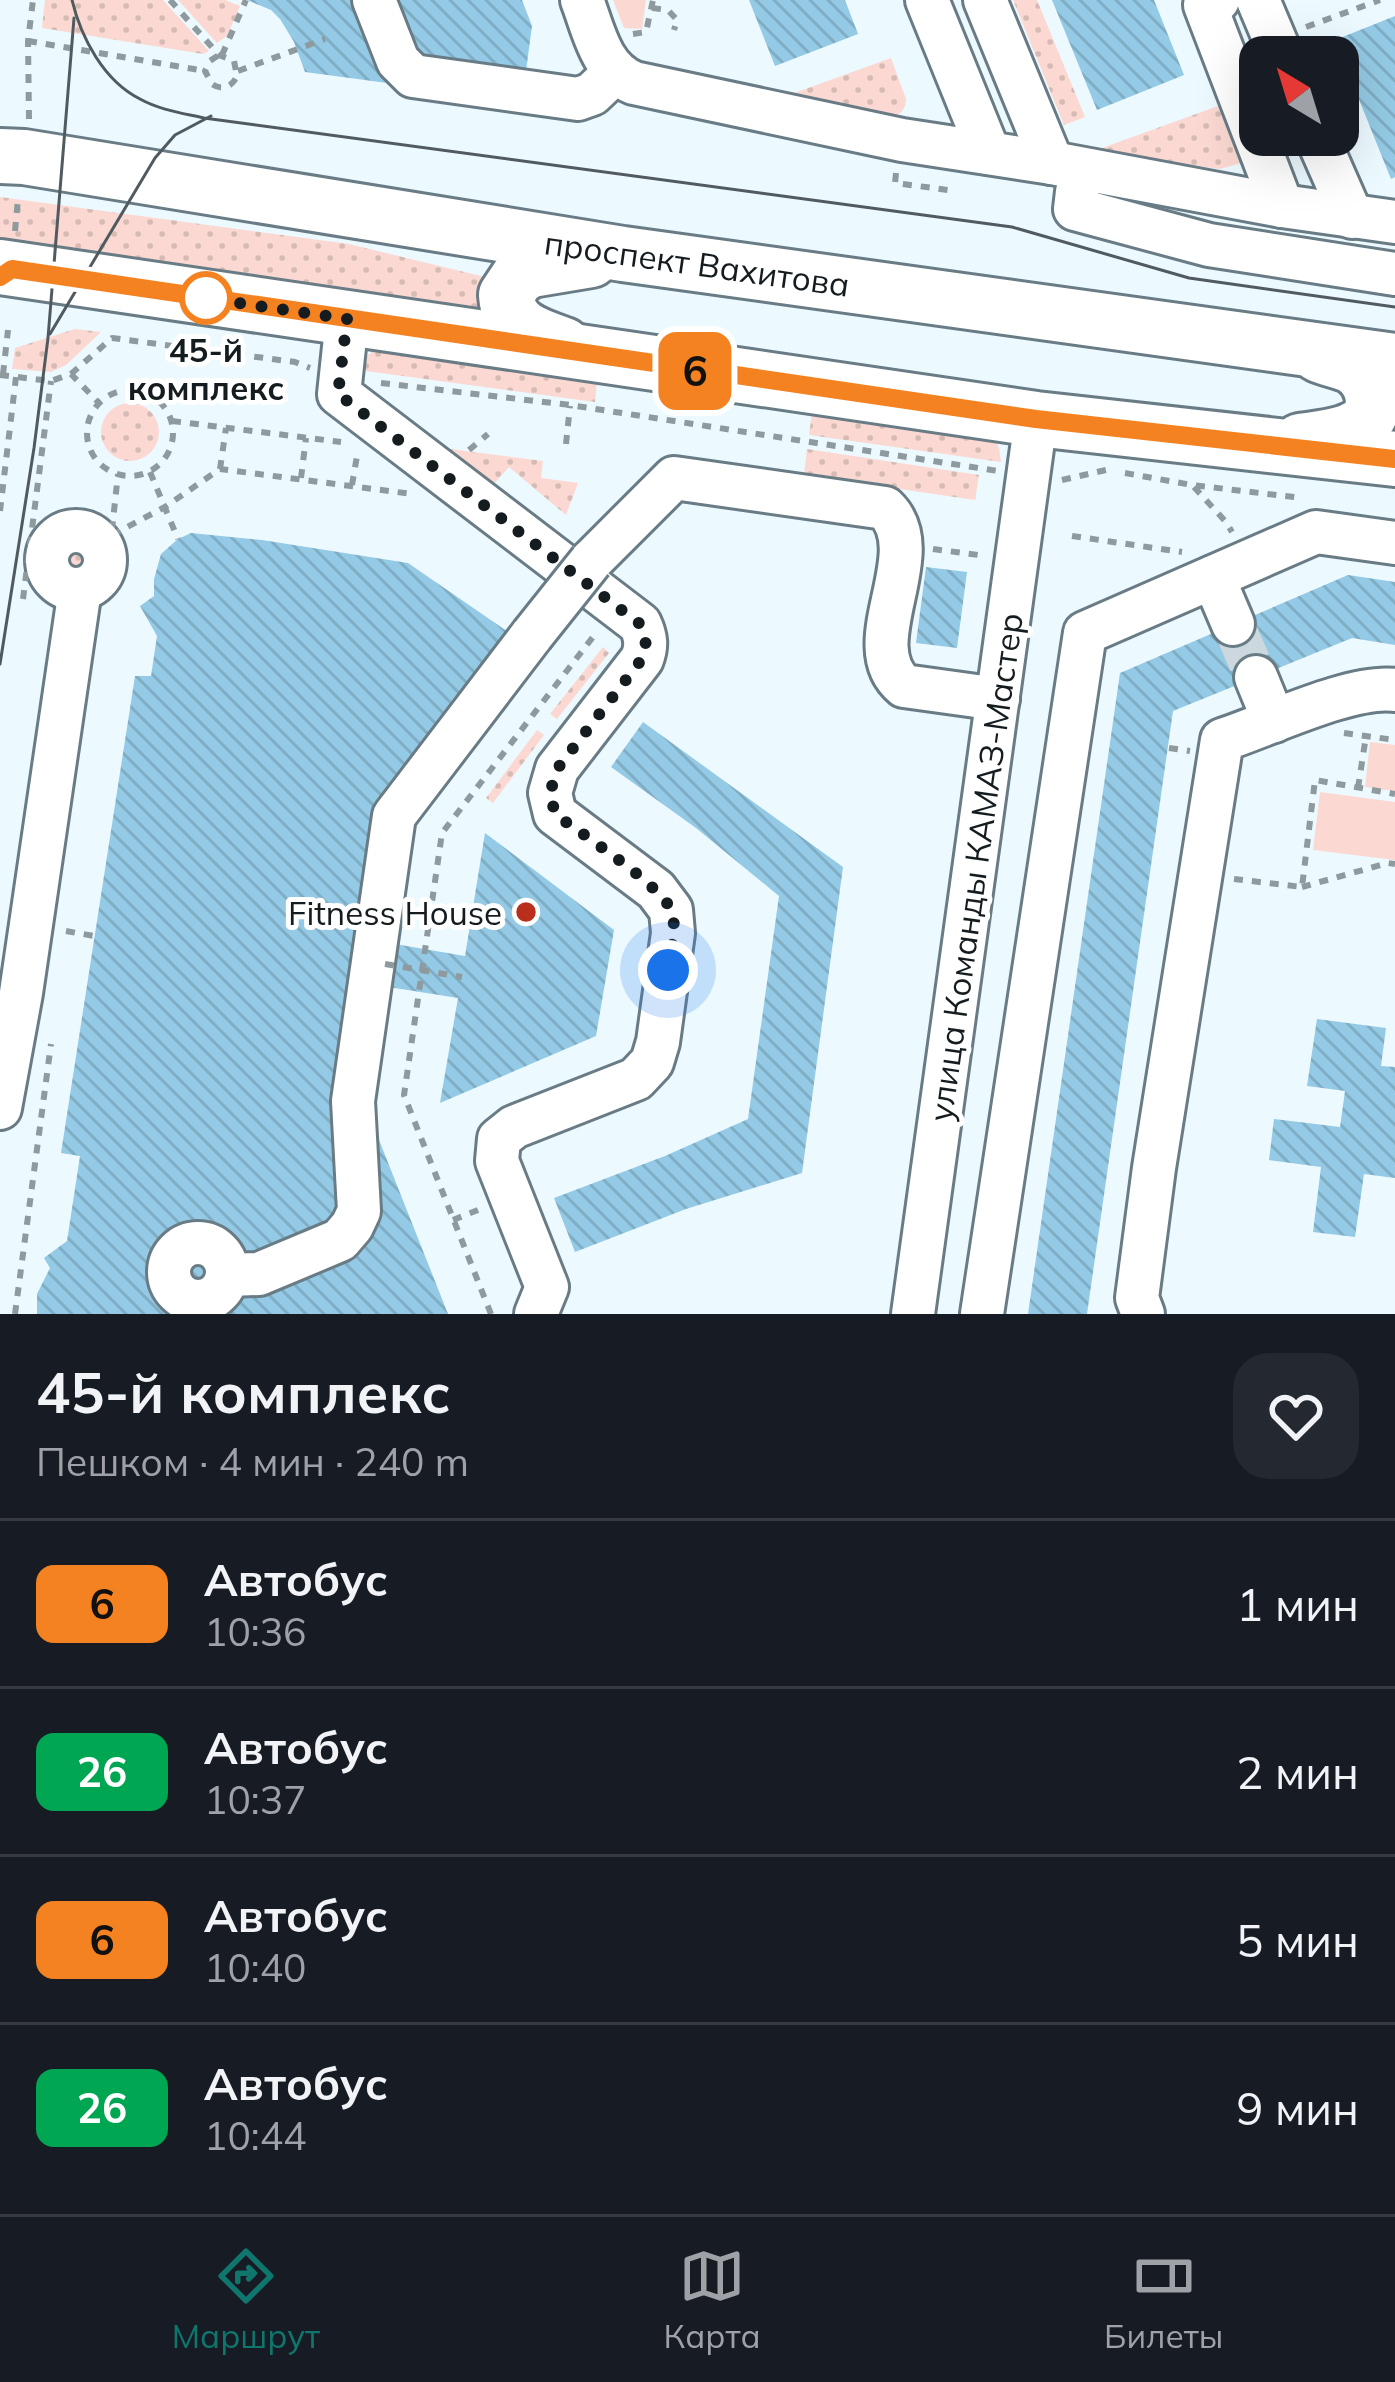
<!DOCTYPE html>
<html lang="ru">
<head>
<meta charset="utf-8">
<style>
  :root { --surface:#171b24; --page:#242831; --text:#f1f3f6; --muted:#9ea1a6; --line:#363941; --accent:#0f766e }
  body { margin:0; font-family:Mulish,sans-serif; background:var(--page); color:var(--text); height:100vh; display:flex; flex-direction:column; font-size:45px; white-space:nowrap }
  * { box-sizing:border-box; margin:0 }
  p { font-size:39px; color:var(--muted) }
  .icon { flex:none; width:66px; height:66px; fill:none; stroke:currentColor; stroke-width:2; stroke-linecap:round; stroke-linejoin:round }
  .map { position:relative; height:1314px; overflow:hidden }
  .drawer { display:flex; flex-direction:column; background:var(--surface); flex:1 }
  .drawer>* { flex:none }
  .badge { padding:0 24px; border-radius:18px; font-size:42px; line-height:78px }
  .needle { width:78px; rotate:322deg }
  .buttons { position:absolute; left:1239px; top:36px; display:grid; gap:24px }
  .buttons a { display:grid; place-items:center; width:120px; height:120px; border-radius:24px; background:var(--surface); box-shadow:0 12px 48px #0002; font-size:60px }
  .you { position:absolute; width:60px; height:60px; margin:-30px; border:9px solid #fff; border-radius:50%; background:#1a73e8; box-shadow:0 0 0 18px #1a73e833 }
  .map>.badge { position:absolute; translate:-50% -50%; box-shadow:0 0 0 6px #fff }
  .round { display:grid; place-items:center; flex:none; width:126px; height:126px; border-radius:36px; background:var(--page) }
  .summary { display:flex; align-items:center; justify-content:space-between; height:204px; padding:0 36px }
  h1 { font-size:57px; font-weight:700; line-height:90px }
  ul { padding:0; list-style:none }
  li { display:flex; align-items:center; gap:36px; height:168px; padding:0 36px; border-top:3px solid var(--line) }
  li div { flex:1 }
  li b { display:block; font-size:45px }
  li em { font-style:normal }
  li .badge { min-width:132px; font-weight:700; text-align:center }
  .tab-bar { display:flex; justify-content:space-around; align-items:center; height:168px; border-top:3px solid var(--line); background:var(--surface); font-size:33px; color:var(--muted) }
  .tab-bar a { display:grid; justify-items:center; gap:6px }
  .tab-bar .selected { color:var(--accent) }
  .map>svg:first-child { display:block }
  .grass { fill:url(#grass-dots) }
  .park { fill:url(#park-tufts) }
  .pitch { fill:#fbd9d2 }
  .building { fill:url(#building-back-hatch) }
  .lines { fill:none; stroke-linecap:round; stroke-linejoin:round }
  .minor-tunnel { stroke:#ccd8de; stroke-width:42; stroke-dasharray:42 21; stroke-linecap:butt }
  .minor-casing { stroke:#697c85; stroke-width:48 }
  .major-casing { stroke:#697c85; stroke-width:60 }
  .path { stroke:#8f9a9f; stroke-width:6; stroke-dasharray:9 9; stroke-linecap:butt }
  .minor { stroke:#fff; stroke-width:42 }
  .major { stroke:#fff; stroke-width:54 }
  .tram { stroke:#515a5f; stroke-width:3 }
  .minor-bridge-casing { stroke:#697c85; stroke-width:48; stroke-linecap:butt }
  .path-bridge { stroke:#8f9a9f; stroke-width:6; stroke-dasharray:9 9; stroke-linecap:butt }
  .minor-bridge { stroke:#fff; stroke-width:42 }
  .line-casing { stroke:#fff; stroke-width:27 }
  .line { stroke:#f58220; stroke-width:18 }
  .walk { stroke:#141c20; stroke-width:12; stroke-dasharray:0 21.6 }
  .stop-dot { fill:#fff; stroke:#f58220; stroke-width:6 }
  .poi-dot { fill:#ba2e1c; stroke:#fff; stroke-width:4.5 }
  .labels { text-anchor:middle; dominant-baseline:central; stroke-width:10; stroke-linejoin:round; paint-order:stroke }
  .street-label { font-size:33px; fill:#141c20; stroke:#fff }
  .stop-label { font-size:33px; font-weight:bold; fill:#141c20; stroke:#fff }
  .poi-label { font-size:33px; fill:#141c20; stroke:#fff; text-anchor:end }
</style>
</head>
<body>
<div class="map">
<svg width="1395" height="1314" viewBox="0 0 1395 1314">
  <defs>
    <pattern id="grass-dots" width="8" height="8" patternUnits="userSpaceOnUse" patternTransform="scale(3)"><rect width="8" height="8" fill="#fbd9d2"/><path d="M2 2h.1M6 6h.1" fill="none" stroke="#d6bab4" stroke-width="1.8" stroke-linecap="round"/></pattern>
    <pattern id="park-tufts" width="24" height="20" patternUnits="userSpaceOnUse" patternTransform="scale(3)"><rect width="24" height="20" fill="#fbd9d2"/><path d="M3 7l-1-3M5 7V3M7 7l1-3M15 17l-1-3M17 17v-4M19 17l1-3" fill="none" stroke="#d6bab4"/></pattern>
    <pattern id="building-back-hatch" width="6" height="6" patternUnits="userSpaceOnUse" patternTransform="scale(3)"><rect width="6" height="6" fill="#94cae5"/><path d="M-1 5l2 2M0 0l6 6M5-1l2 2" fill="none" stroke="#7fadc4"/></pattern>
  </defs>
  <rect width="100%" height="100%" fill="#ecf9ff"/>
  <!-- grass -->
  <g class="grass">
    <polygon points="45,0 163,0 209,51 203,54 42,28"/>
    <polygon points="178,0 225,0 240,6 227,36 217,43"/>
    <polygon points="1013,0 1037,0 1085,117 1064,125"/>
    <path d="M891 58 906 99C906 112 898 115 887 119L775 100Z"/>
    <polygon points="1218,106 1241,163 1220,169 1091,152"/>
    <polygon points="0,197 349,244 493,279 491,319 0,251"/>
    <polygon points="75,329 101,332 66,365 51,372 12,369 15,348"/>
    <polygon points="373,351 597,381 595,402 351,369"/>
    <circle cx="130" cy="432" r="29"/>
    <polygon points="813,404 993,435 999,448 1001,462 809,435"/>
    <polygon points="450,449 543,461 541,478 578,483 566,515 509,467 492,486"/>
    <polygon points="807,449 979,475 975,500 804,475"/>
    <circle cx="77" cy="560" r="16"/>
    <polygon points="603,647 609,653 557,719 550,714"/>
    <polygon points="537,730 544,735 493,803 486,798"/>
  </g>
  <!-- park -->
  <g class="park">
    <polygon points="613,0 646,0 642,29 624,28"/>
    <polygon points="1370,742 1395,745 1395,791 1365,787"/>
  </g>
  <!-- pitch -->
  <polygon class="pitch" points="1320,792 1395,802 1395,860 1313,850"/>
  <!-- building -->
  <g class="building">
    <polygon points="247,0 522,0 532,26 522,101 305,72 294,42 280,19 271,10"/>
    <polygon points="749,0 845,0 858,34 775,66"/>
    <polygon points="1052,0 1154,0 1184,75 1097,110"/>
    <polygon points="1395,16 1395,177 1391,179 1335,40"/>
    <polygon points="191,533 262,540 408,563 511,634 405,820 389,943 465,956 485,833 614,930 596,1036 440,1103 458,998 382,986 364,1102 448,1314 37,1314 37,1294 50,1268 44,1258 67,1241 80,1156 61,1153 135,676 151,676 157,636 140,606 154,596 154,579 161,554 178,539"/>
    <polygon points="926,567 967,572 957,648 916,643"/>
    <polygon points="1348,575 1395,582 1395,645 1352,638 1173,711 1087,1314 1028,1314 1120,673"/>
    <polygon points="643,722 843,867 802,1173 686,1209 575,1252 554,1198 665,1156 748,1119 779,896 696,828 611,767"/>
    <polygon points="1317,1019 1386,1028 1381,1066 1395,1067 1395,1178 1364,1174 1355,1237 1313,1232 1321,1167 1269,1160 1274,1119 1340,1127 1345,1091 1307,1086"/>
  </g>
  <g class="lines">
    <!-- minor-tunnel -->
    <polyline class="minor-tunnel" points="1233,624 1256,677"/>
    <!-- minor casing -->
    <g class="minor-casing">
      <g id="minor">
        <polyline points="374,0 398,61 413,76 578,99 592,94 614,73"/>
        <path d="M582 0C594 31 600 69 634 83L902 140 1052 163 1282 206 1395 222"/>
        <polyline points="927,0 989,153"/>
        <polyline points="985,0 1052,163"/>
        <polyline points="1218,0 1205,5 1282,206"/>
        <polyline points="1258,0 1282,57"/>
        <polyline points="1316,135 1352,217"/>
        <polyline points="1077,192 1075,209 1209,245 1395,274"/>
        <path d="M347 319 339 394 640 624C646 637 647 646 642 659L557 769 550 793 555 814 656 890 671 910 673 933 658 1042 652 1062 636 1079 514 1127 499 1139 497 1161 547 1287 536 1314"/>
        <circle cx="76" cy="560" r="29"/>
        <path d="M591 561 674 478 885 508C932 553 854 644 904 686L998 699"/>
        <polyline points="1213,577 1233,624"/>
        <polyline points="1256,677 1274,721"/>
        <polyline points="0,1108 21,993 80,589"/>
        <circle cx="198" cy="1272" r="29"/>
        <polyline points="227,1275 259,1274 340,1240 352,1226 359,1211 353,1101 394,816 532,635"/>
        <polyline points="913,1314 1036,419"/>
        <polyline points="982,1314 1085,633 1316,532 1395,543"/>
        <path d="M1143 1314 1137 1298 1154 1168 1222 740C1266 726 1352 684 1395 690"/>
      </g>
    </g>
    <!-- major casing -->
    <g class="major-casing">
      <g id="major">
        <polyline points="0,156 24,157 623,254 1395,361"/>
        <polyline points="0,267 1036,419 1395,459"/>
        <path d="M564 345C537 335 508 328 506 295L518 277 531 270 591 260"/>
        <path d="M1300 441C1328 437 1380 434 1372 394 1370 385 1364 375 1356 369 1347 362 1330 360 1319 355"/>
      </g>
    </g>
    <!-- path -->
    <g class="path">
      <path d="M170 0 219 55 234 61 237 76C232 87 222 91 212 84L205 71 210 61 219 55"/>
      <polyline points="652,8 668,10 677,20 674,30"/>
      <polyline points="1306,27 1380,0"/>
      <polyline points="633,34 646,32 653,0"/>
      <polyline points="28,41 205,71"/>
      <polyline points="222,55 246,0"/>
      <polyline points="238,71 325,39"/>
      <polyline points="29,119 28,41 33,0"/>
      <polyline points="896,173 895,183 948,190"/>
      <polyline points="15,231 18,199"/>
      <polyline points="3,374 8,330"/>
      <polyline points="71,374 112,338 295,362 310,368"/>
      <polyline points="0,375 51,381 71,374 99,403"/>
      <polyline points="381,383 570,405 998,471"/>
      <circle cx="130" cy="433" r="43"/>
      <polyline points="172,421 341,442"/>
      <polyline points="566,444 570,406"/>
      <polyline points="469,450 488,434"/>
      <polyline points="220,469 226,428"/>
      <polyline points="150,472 178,539"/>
      <polyline points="1125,473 1192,485 1302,498"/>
      <polyline points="301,478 306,438"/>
      <polyline points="1062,480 1106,470"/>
      <polyline points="352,485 358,450"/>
      <polyline points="1194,487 1226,522 1232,532"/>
      <polyline points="0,511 16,377"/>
      <polyline points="112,535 165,507 220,469 412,494"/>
      <polyline points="1072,536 1182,552"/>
      <polyline points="933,549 986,556"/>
      <polyline points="108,566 118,474"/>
      <polyline points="23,599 51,381"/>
      <polyline points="1344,733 1395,740"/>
      <polyline points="1169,748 1190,751"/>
      <polyline points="1358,788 1366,736"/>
      <polyline points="1234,879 1302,887 1315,780 1395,794"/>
      <polyline points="1302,887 1388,863 1395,864"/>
      <polyline points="66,931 94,936"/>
      <polyline points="453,1220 478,1210"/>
      <polyline points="15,1314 51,1044"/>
      <polyline points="491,1314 404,1095 442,833 596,633"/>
    </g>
    <!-- minor -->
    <use href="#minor" class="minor"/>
    <!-- major -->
    <use href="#major" class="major"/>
    <!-- tram -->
    <g class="tram">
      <path d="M72 0C81 38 104 81 140 99 160 110 182 113 204 118L1012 227 1189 278 1395 307"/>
      <polyline points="50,334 155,158 175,135 211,116"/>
      <polyline points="0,664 34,448 48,338 74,18"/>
    </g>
    <!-- minor-bridge casing -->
    <g class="minor-bridge-casing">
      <polyline id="minor-bridge" points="532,635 591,561"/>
    </g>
    <!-- path-bridge -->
    <polyline class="path-bridge" points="385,964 462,977"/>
    <!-- minor-bridge -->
    <use href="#minor-bridge" class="minor-bridge"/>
  </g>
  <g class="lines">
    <!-- line casing -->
    <g class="line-casing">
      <polyline id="line" points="0,277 12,269 1036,419 1395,459"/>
    </g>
    <!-- line -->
    <use href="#line" class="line"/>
    <!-- walk -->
    <path class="walk" d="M206 298 191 296 347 319 338 394 640 624 646 641 642 659 557 769 550 793 555 814C580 833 663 886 672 912 677 929 670 952 668 970"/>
  </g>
  <!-- markers -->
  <circle class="stop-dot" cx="206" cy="298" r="24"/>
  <circle class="poi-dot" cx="526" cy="912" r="12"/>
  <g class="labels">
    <!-- street labels -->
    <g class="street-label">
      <text transform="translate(697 263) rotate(8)">проспект Вахитова</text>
      <text transform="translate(975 867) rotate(-82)">улица Команды КАМАЗ-Мастер</text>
    </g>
    <!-- stop labels -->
    <g class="stop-label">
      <text x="206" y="349">45-й<tspan x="206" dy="38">комплекс</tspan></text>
    </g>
    <!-- poi labels -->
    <g class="poi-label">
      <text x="502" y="912">Fitness House</text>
    </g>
  </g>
</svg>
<div class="buttons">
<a><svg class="needle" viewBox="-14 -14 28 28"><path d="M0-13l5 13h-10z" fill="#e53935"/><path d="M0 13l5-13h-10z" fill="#9ea1a6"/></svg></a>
</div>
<div class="you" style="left:668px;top:970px"></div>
<b class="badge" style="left:695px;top:371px;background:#f58220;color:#111">6</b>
</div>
<section class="drawer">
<div class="summary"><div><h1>45-й комплекс</h1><p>Пешком · 4 мин · 240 m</p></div><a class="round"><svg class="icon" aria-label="heart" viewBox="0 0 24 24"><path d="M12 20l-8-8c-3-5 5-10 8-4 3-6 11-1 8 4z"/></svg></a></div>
<ul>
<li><span class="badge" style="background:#f58220;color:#111">6</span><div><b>Автобус</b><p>10:36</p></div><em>1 мин</em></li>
<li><span class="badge" style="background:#00a651;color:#fff">26</span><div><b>Автобус</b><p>10:37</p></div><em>2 мин</em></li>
<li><span class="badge" style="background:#f58220;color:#111">6</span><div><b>Автобус</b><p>10:40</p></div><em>5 мин</em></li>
<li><span class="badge" style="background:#00a651;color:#fff">26</span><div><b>Автобус</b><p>10:44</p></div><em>9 мин</em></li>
</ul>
</section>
<nav class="tab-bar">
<a class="selected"><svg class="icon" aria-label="directions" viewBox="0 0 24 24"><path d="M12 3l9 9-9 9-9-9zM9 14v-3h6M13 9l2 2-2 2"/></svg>Маршрут</a>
<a><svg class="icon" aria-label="map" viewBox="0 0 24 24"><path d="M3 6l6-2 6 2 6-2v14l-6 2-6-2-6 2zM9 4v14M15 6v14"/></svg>Карта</a>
<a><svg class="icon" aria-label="tickets" viewBox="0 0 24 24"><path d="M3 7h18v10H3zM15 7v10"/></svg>Билеты</a>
</nav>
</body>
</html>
